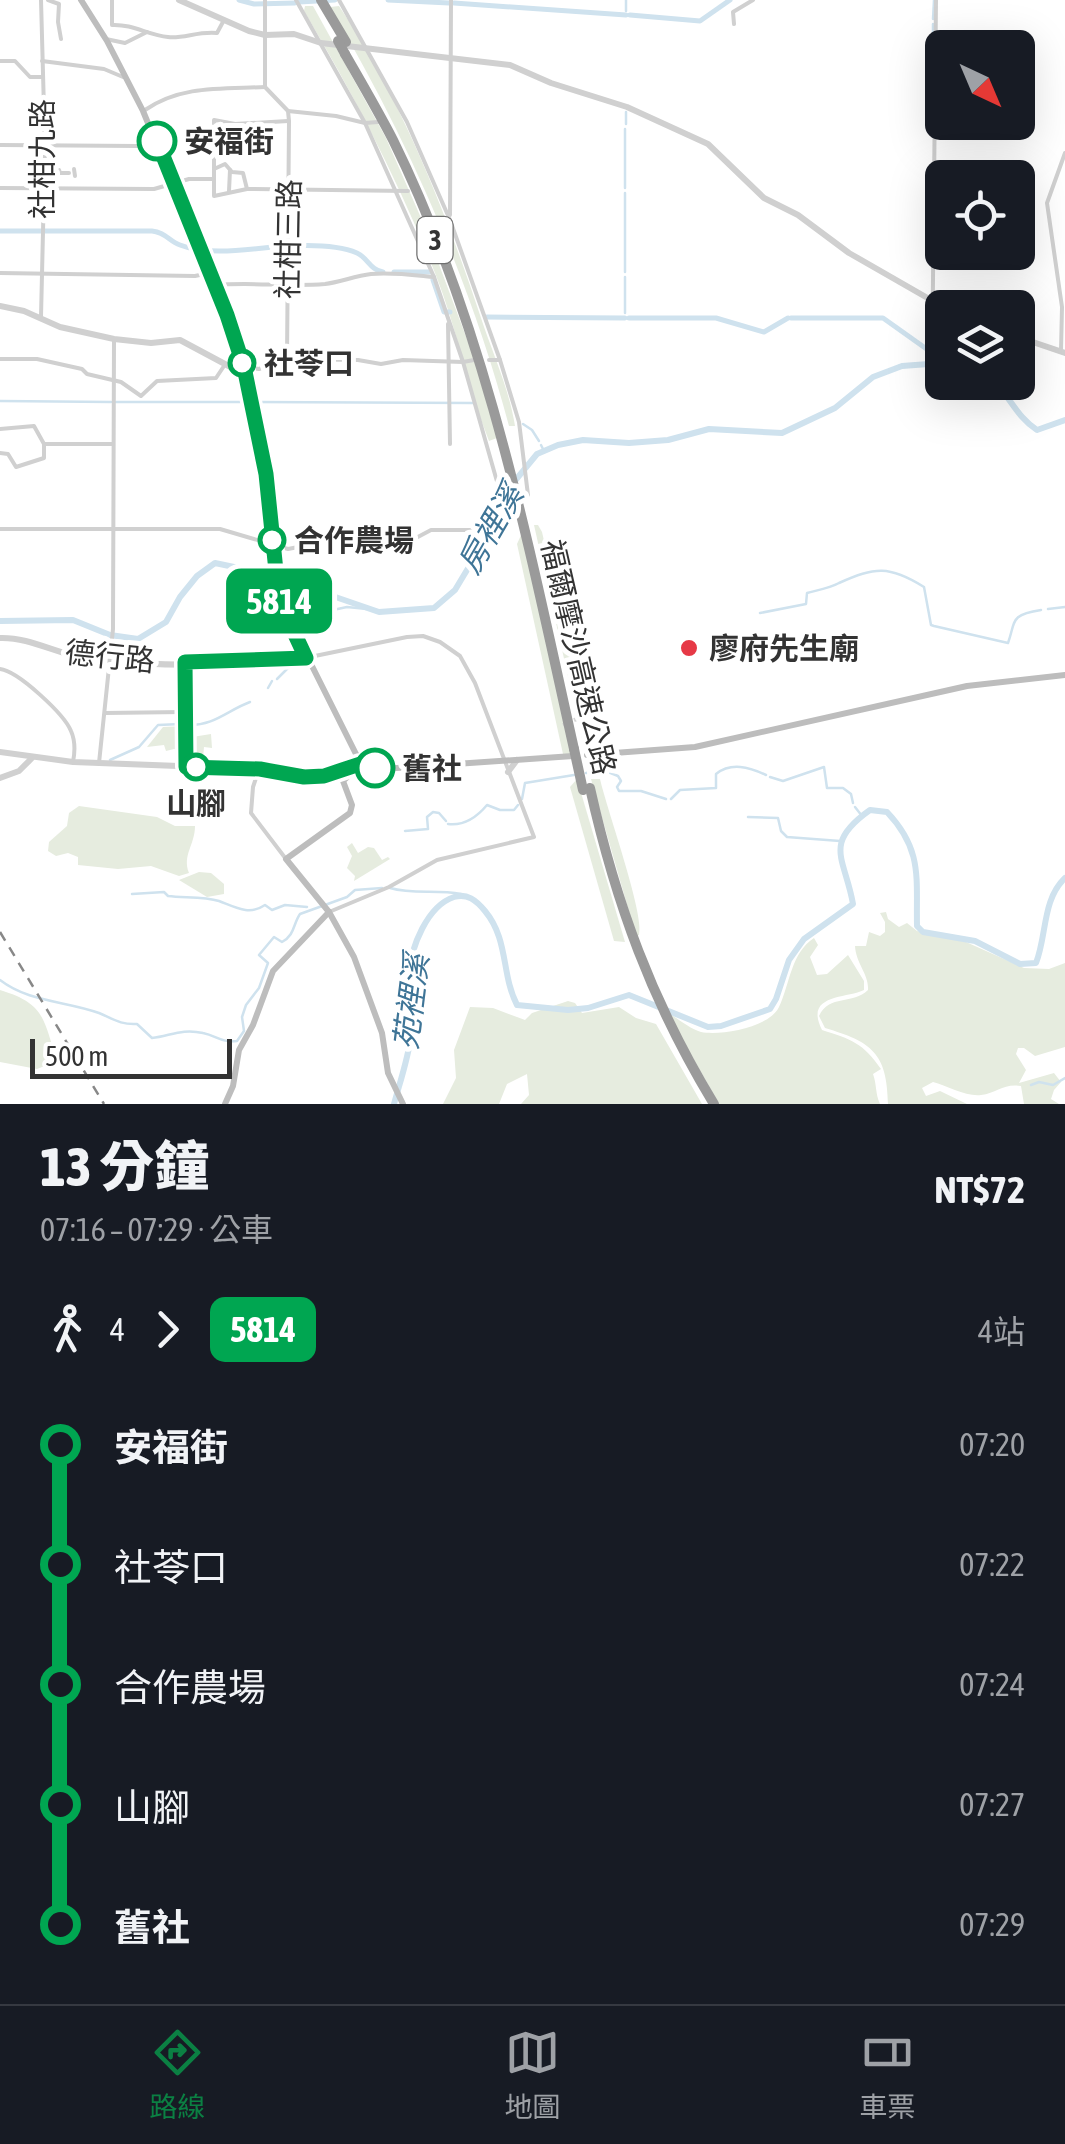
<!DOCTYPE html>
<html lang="zh-TW">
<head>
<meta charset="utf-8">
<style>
  :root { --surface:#171b24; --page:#20242c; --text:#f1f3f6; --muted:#9ea1a6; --line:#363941; --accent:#0b8043 }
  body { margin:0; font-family:"Asap Condensed","Noto Sans TC",sans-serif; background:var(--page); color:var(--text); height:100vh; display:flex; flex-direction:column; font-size:38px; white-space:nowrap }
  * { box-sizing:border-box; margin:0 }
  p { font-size:32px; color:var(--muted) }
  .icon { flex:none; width:55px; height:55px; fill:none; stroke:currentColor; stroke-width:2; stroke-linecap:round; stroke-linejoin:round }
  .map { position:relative; height:1104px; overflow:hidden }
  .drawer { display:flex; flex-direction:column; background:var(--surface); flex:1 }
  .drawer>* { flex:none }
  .badge { padding:0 20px; border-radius:15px; font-size:35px; line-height:65px }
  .needle { width:65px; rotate:136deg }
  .fabs { position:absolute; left:925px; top:30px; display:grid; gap:20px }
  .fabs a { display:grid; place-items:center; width:110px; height:110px; border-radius:15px; background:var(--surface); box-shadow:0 10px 40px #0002; font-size:50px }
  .scale { position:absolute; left:30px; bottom:25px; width:202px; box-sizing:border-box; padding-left:10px; border:5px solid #333; border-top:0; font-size:28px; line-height:35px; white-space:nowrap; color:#333; -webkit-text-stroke:8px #fff; paint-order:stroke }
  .map>.badge { position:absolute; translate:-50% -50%; box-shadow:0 0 0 5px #fff }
  .legs { display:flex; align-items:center; gap:15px; height:110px; padding:0 40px; font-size:32px }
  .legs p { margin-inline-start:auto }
  .head { display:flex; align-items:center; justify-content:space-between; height:170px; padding:0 40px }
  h1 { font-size:55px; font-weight:800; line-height:75px }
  ul { padding:0 40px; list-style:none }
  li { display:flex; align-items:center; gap:35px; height:120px; font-size:38px }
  li i { display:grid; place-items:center; width:15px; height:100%; margin:0 12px; background:currentColor }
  li i::after { content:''; width:25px; height:25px; margin:-12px; border:8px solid; border-radius:50%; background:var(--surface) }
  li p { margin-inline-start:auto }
  li:first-child i { background:linear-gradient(#0000 50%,currentColor 0) }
  li:last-child i { background:linear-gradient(currentColor 50%,#0000 0) }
  .tab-bar { display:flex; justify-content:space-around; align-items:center; height:140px; border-top:2px solid var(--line); background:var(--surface); font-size:28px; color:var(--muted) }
  .tab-bar a { display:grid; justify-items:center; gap:5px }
  .tab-bar .selected { color:var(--accent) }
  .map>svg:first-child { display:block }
  .green { fill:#e6ecdf }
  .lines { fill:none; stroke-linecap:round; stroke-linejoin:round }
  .stream { stroke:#cfe2ee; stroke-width:2.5 }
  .canal { stroke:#cfe2ee; stroke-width:5 }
  .river { stroke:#cfe2ee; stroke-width:6 }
  .minor-tunnel { stroke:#d6d6d6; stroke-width:4; stroke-dasharray:4 2; stroke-linecap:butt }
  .minor { stroke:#d0d0d0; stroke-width:4 }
  .tertiary { stroke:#d0d0d0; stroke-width:6 }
  .secondary { stroke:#bdbdbd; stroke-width:6 }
  .motorway { stroke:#9a9a9a; stroke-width:10 }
  .rail { stroke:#888; stroke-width:2.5; stroke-dasharray:10 8; stroke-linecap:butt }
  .motorway-bridge { stroke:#9a9a9a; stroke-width:10 }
  .line-1-casing { stroke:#fff; stroke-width:22 }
  .line-1 { stroke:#00a651; stroke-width:15 }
  .stop-1-dot { fill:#fff; stroke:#00a651; stroke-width:5 }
  .poi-dot { fill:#e63946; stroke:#fff; stroke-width:4 }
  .labels { text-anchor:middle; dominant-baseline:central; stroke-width:10; stroke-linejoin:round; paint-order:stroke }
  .shield { fill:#fff; stroke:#707070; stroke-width:2.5 }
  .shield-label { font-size:28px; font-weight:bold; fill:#333 }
  .stop-label { font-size:30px; font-weight:bold; fill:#333; stroke:#fff; text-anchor:start }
  .street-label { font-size:30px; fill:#333; stroke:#fff }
  .poi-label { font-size:30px; font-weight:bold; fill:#333; stroke:#fff; text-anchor:start }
  .water-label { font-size:32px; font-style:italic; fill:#3f7597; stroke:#fff }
</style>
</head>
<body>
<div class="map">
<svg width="1065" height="1104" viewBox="0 0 1065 1104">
  <rect width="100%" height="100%" fill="#fff"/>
  <!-- green -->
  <g class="green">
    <path d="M305 6H313L386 138 425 227 474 358 497 438 489 441C467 386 457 328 435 273 399 182 354 95 304 11Z"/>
    <path d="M339 6C400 97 446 212 480 315 492 352 509 388 515 426H509C470 279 407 138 330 7Z"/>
    <polygon points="534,525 538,525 542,532 592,752 585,752"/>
    <polygon points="522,533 571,754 563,754 517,544"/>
    <polygon points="186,726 186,738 211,734 212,748 204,747 203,758 186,759 186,752 174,749 166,751 164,745 147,747 163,727"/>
    <polygon points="577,779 625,942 614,941 570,787"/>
    <path d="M591 779H600C607 810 645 915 639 935L636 936Z"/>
    <path d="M79 806 157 817 175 826H195C195 845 182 855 189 873L179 876 151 866 118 869 78 865V857L68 853 56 856 48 851 49 842 67 826 69 813Z"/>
    <polygon points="352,843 358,853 368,847 374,848 382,860 388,857 390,859 354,881 355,876 347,868 352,856 347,847"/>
    <polygon points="199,872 211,873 224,884 224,894 207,897 179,880"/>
    <path d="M886 912 888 919 899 927 907 923 917 931 966 942 1024 968 1049 969 1065 963V1047L1035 1056 1024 1048H1018L1016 1054 1026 1070 1019 1083 1054 1073 1061 1082 1054 1090 1051 1099 1059 1104H1024L1021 1086C1004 1083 997 1093 981 1095 967 1097 947 1086 933 1082L922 1088 926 1096 940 1091 967 1104H888C887 1053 872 1042 825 1028L819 1016C829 994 853 1005 868 990 869 974 856 964 855 946H866L869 932 880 936 885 932V922L880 913Z"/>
    <path d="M814 938 818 945 810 957 817 975 827 974 848 955 864 981V990C845 999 804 994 822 1030 851 1039 863 1043 881 1069L873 1074C877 1085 875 1093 880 1104H719L667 1012C677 1018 690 1029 701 1032 721 1036 770 1027 779 1007 790 983 791 953 814 938Z"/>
    <path d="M0 990C46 1004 43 1019 57 1061L37 1069 0 1062Z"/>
    <polygon points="568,1001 575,1003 582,1013 619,1007 636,1018 656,1024 702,1104 521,1104 529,1095 527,1074 507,1084 499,1104 443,1104 456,1078 454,1050 470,1007 493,1008 525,1020 532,1013"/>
  </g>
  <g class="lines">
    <!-- stream -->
    <g class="stream">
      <polyline points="626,0 626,11"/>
      <polyline points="933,19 934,0"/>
      <polyline points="933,24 933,67"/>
      <polyline points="626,124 626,112"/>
      <polyline points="625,188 625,129"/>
      <polyline points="625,272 625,193"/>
      <polyline points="625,277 625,313"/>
      <polyline points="0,401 111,402"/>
      <polyline points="116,402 249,402"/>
      <polyline points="254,402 473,403"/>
      <polyline points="523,424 532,430 539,441"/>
      <polyline points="541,445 544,451"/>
      <polyline points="1048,609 1065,607"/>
      <path d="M760 613 806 604 807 593C818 590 830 588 839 583 875 567 889 565 924 587L931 625 934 626 1008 643C1016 621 1009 615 1041 610"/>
      <path d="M304 642C309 627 325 624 333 610L347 607 367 609"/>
      <polyline points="277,679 294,662"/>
      <polyline points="268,688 272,681"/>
      <path d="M188 725C214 726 228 710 250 702"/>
      <polyline points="110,760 139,747 158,725 181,724"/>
      <polyline points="586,773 603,770 618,776 621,781 617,787 619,791 641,791 666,799"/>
      <polyline points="770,777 783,781 824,767 827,788 843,788 851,794 853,803"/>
      <polyline points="522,799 525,783 574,775"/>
      <path d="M671 799 680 790 716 788V774C731 762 749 767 766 775"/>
      <polyline points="855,807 862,816"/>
      <polyline points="748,817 778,818 781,831 787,837 840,841"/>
      <path d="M448 824C464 826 477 817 487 805L500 810H514L518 805"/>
      <polyline points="405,831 428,829 427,817 433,812 439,813 446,821"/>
      <path d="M390 888C414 895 436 889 461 894"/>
      <path d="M132 894 164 892 168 896C184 898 204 896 219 901 235 907 249 916 265 905L272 910 285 905 307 907"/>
      <path d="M0 980C28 1002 66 1001 99 1013 113 1019 121 1025 137 1024L152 1038C170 1036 182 1028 203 1033 217 1036 222 1043 237 1041L244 1031 242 1017 246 1005 259 988 268 963 259 955 274 937 282 942C295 935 293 924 300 914L347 897 355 890 382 888"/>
      <polyline points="1031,1085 1039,1082 1053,1085 1065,1078"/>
    </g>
    <!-- canal -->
    <g class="canal">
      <polyline points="239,0 254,4 295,3"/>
      <polyline points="388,0 449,3"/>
      <polyline points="299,2 335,0"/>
      <polyline points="454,3 626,15"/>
      <polyline points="630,15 700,21 730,0"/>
      <path d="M0 231H152C165 232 169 241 180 245 210 257 255 248 285 246"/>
      <path d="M290 246C310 245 338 245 357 253 368 258 370 270 383 272"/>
      <polyline points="394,272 430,272"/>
      <polyline points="433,280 444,312 450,312"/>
      <polyline points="487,317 625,318"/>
      <polyline points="629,318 716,318 764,332 788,318"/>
      <polyline points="791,318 883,318 928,350"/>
      <polyline points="937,357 942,360"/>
    </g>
    <!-- river -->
    <g class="river">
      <path d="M995 382C1011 399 1018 418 1037 430L1065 420"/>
      <polyline points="0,621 73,620 110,635 138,639 166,622 180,597 197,576 215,563 234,567 253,578 318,591 379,612 434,608 455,590 485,540 505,493 537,454 558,445 583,440 629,443 668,440 709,429 782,433 835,408 873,377 902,366 942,363"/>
      <path d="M394 1104C400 1082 408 1059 411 1036 414 1015 407 995 409 974 411 947 427 906 454 897 467 893 476 900 485 911 509 940 501 974 517 1005L568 1010 588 1008 629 995 708 1027 721 1026 770 1009 776 999 789 960 804 939 853 904C845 858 822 844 870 810L887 812C923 850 916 878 917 926L923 932 975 941 1020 964 1036 963C1047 935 1042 900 1065 878"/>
    </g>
    <!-- minor-tunnel -->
    <polyline class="minor-tunnel" points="563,725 579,718"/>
    <!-- minor -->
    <g class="minor">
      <polyline points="48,0 59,4 58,22 61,39"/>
      <path d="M112 0V25C133 24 148 35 168 37 183 39 198 31 217 33L224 20"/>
      <polyline points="265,0 265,87 288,111 289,121 287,359"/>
      <polyline points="339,0 407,122 450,220 500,360 489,360"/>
      <polyline points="734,24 733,12 753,0"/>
      <polyline points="106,39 125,43 147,32"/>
      <polyline points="0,61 15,61 30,77 42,77"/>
      <polyline points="42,61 104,69 123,77"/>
      <path d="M145 110C181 85 222 89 265 87"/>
      <polyline points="288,111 336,116 365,123 378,122"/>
      <polyline points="288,121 235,124 214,120 214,196 247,189 408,191"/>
      <polyline points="0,145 138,146 154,140"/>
      <polyline points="74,169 75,176"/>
      <polyline points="214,169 225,164 232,172 243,173 247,189"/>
      <polyline points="59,170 60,173 69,173"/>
      <polyline points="0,188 154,189 189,179 213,179"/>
      <polyline points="229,191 230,170"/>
      <polyline points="450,215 451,0"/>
      <polyline points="0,273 195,276 209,273"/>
      <path d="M216 285C253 282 288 287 325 284 340 282 355 276 371 274 392 272 413 275 434 277"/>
      <polyline points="41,317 45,146 41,0"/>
      <polyline points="448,324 450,444"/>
      <polyline points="1061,351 1062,307 1047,203 1065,153"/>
      <polyline points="0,359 37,359 82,369 87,374 121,382 141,396 157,381 216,378 224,366"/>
      <polyline points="500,360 519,422 528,495"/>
      <polyline points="243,367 259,369 287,359 358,360 381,364 403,360 463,362 474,360"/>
      <polyline points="932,372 936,0"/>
      <polyline points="0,429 34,426 44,444 113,444"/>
      <polyline points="0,453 8,454 16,467 44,458 44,444"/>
      <polyline points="0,529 220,529 288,549 360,535 399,547 431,530 482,530 480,514 498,485 463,362 434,277 365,123 296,0"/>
      <polyline points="310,657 407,637 423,636 440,642 460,656 475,683 534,837 437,860 389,887 329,912"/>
      <polyline points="185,667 186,767"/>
      <path d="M0 669C18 671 64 714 71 731 75 740 75 752 73 762"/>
      <polyline points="105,713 183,712"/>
      <polyline points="99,763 113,629 114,339"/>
      <polyline points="259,769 253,787 251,813 286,859"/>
    </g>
    <!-- tertiary -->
    <g class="tertiary">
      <polyline points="179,0 249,31 265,35 294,34 321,43 510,65 551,83 627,107 708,144 764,198 798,215 849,253 945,308"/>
      <polyline points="0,306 24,311 60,327 114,339 151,343 180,340 238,371 242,368"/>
      <polyline points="1018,337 1065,353"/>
      <path d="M0 638C31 637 58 655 89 659 159 667 236 666 305 658"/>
      <polyline points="0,752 73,762 259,769 304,777 324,776 354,768"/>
      <polyline points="508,772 517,760"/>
      <polyline points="0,778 19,771 32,758"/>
    </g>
    <!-- secondary -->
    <g class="secondary">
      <polyline points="81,0 107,41 143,111 227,315 260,439 279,600 361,764"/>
      <polyline points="587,755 695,747 967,686 1065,675"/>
      <polyline points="225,1104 233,1086 239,1050 253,1025 273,971 329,912"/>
      <polyline points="403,1104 388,1073 382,1033 354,957 329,912 286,859 350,813 352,805 343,781 361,764 382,769 573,756"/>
    </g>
    <!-- motorway -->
    <g class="motorway">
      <polyline points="321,0 346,42"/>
      <path d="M345 54C361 82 378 111 393 140 487 331 528 543 574 749"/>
      <path d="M590 788C616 904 652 1002 714 1104"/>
    </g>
    <!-- rail -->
    <polyline class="rail" points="0,932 104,1104"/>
    <!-- motorway-bridge -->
    <g class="motorway-bridge">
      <polyline points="338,41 345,54"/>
      <polyline points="574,749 583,790"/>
    </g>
  </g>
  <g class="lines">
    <!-- line-1 casing -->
    <g class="line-1-casing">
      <polyline id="line-1" points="157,141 227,315 244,367 266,474 279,600 306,658 185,662 186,767 260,769 304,777 324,776 360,764 375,768"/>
    </g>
    <!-- line-1 -->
    <use href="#line-1" class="line-1"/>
  </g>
  <!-- markers -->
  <g class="stop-1-dot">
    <circle cx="157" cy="141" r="18"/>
    <circle cx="242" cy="363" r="12"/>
    <circle cx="272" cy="540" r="12"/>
    <circle cx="196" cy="767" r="12"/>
    <circle cx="375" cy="768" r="18"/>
  </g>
  <circle class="poi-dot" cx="689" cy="648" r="10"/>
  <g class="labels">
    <!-- shield labels -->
    <rect class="shield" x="417.5" y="217" width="35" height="46" rx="8"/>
    <g class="shield-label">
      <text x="435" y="240">3</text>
    </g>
    <!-- stop labels -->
    <g class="stop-label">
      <text x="184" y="141">安福街</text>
      <text x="264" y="363">社苓口</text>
      <text x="294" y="540">合作農場</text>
      <text x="402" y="768">舊社</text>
      <text x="196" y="803" text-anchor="middle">山腳</text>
    </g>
    <!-- street labels -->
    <g class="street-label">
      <text transform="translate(42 159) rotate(-90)">社柑九路</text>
      <text transform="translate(288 239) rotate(-89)">社柑三路</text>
      <text transform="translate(110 656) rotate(6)">德行路</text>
      <text transform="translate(579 657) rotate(77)">福爾摩沙高速公路</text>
    </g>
    <!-- poi labels -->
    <g class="poi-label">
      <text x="709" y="648">廖府先生廟</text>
    </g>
    <!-- water labels -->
    <g class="water-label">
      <text transform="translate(490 529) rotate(-60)">房裡溪</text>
      <text transform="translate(411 1002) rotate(-83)">苑裡溪</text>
    </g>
  </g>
</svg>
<div class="fabs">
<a><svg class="needle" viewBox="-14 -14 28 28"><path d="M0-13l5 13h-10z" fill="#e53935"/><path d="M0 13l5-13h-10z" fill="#9ea1a6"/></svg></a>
<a><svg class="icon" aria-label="locate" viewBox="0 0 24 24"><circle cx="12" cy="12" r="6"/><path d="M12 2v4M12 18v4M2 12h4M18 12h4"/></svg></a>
<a><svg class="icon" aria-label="layers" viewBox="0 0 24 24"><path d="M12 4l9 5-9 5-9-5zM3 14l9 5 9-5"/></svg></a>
</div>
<div class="scale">500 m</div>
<b class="badge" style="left:279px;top:601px;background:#00a651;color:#fff">5814</b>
</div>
<section class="drawer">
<div class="head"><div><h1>13 分鐘</h1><p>07:16 – 07:29 · 公車</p></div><b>NT$72</b></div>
<div class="legs"><svg class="icon" aria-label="walk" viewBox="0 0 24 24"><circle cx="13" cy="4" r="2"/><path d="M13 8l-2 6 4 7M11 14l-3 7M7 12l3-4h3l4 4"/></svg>4<svg class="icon" aria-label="forward" viewBox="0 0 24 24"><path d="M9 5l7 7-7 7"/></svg><b class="badge" style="background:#00a651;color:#fff">5814</b><p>4站</p></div>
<ul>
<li><i style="color:#00a651"></i><b>安福街</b><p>07:20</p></li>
<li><i style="color:#00a651"></i><span>社苓口</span><p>07:22</p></li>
<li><i style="color:#00a651"></i><span>合作農場</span><p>07:24</p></li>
<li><i style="color:#00a651"></i><span>山腳</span><p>07:27</p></li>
<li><i style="color:#00a651"></i><b>舊社</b><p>07:29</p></li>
</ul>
</section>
<nav class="tab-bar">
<a class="selected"><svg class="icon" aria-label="directions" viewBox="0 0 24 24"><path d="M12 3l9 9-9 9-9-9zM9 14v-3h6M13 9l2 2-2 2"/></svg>路線</a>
<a><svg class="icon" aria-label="map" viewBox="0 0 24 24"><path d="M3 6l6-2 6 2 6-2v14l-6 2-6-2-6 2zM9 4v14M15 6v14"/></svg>地圖</a>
<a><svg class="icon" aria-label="tickets" viewBox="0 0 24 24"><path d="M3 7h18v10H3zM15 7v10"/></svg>車票</a>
</nav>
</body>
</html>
